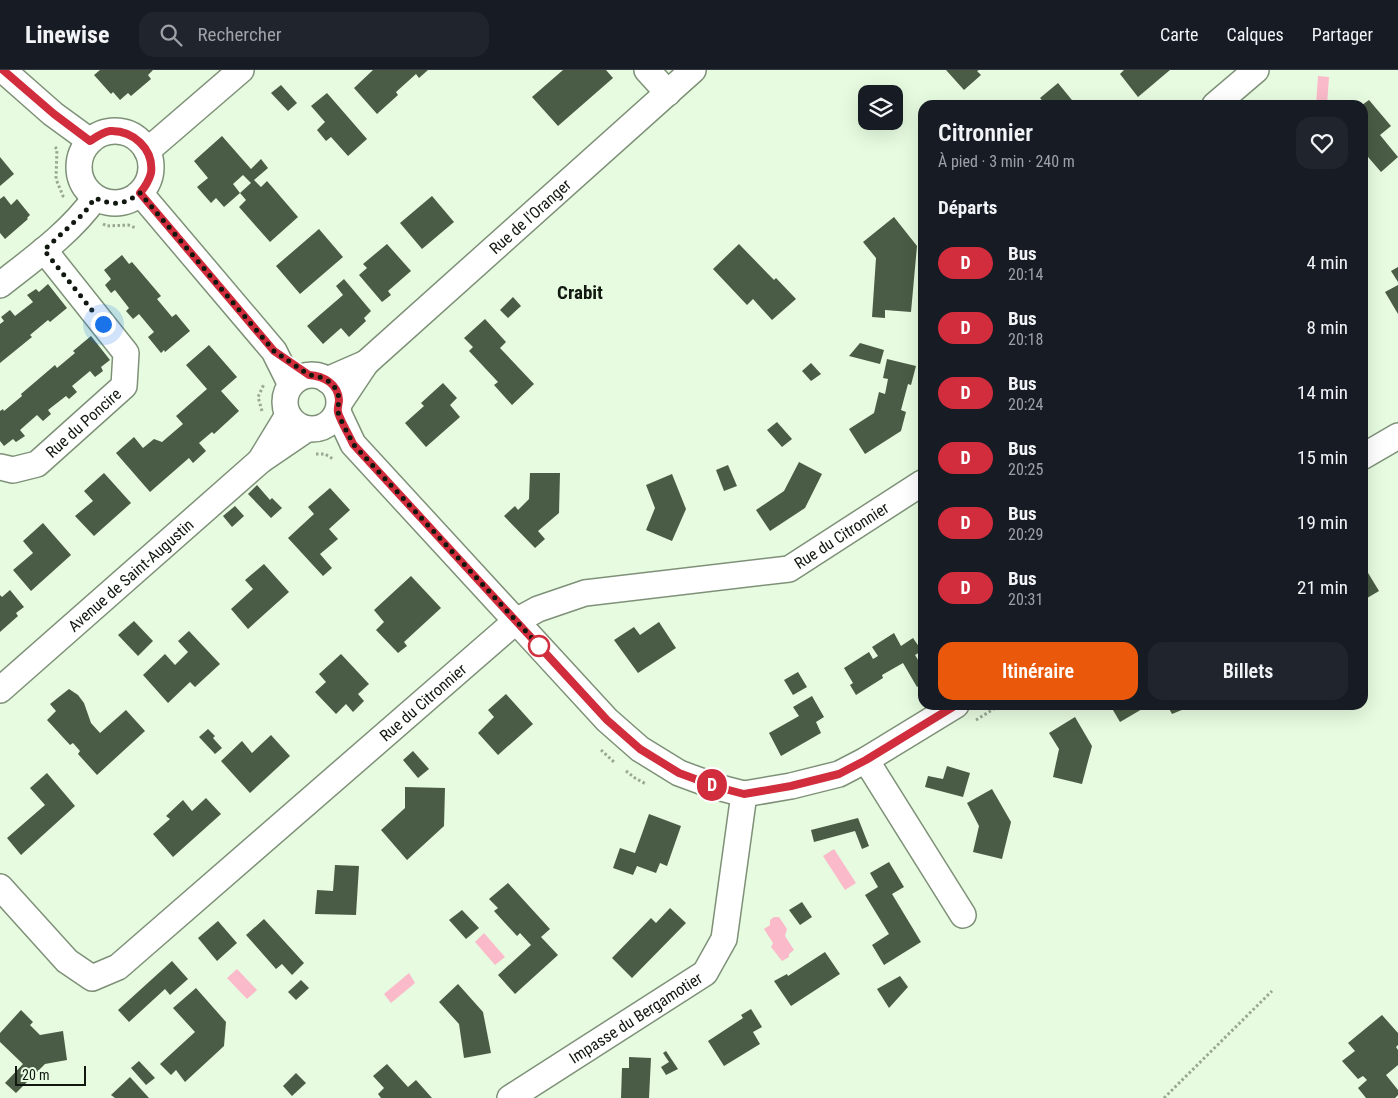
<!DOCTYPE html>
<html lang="fr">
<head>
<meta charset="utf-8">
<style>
  :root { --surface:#171b24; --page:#20242c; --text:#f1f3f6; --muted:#9ea1a6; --line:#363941; --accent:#ea580c }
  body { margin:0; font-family:"Roboto Condensed",sans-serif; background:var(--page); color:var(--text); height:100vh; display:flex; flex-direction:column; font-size:19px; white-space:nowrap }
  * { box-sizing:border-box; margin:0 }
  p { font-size:16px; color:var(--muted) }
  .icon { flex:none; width:28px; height:28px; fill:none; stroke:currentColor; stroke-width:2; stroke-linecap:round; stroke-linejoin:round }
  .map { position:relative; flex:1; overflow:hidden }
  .sheet { position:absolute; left:918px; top:30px; width:450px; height:610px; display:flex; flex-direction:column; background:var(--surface); border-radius:15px; box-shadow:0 5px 20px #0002 }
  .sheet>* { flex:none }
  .badge { padding:0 10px; border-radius:16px; font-size:18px; line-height:32px }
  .controls { position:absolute; left:858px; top:15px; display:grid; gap:10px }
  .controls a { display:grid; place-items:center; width:45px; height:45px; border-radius:10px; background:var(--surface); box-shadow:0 5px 20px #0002; font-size:25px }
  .scale { position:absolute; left:15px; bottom:12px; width:71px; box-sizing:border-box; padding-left:5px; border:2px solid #11180f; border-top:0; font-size:14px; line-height:18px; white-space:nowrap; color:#11180f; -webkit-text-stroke:4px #e6fbe0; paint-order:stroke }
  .you { position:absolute; width:25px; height:25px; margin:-12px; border:4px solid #fff; border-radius:50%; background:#1a73e8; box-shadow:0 0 0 8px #1a73e833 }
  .map>.badge { position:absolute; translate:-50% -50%; box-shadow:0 0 0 2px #fff }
  h2 { padding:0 20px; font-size:19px; line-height:45px }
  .round { display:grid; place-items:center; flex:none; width:52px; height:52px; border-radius:15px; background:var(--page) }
  .overview { display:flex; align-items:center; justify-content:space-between; height:85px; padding:0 20px }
  h1 { font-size:24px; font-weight:600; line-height:38px }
  .button { display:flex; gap:10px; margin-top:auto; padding:10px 20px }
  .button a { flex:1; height:58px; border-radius:15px; background:var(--accent); color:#fff; font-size:20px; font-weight:600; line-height:58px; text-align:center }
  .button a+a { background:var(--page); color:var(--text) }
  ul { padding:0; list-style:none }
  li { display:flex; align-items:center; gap:15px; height:65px; padding:0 20px }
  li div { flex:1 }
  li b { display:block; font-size:19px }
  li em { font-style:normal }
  li .badge { min-width:55px; font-weight:700; text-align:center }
  header { display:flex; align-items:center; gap:30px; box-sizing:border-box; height:70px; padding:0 25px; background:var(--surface); border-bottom:1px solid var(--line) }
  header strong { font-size:24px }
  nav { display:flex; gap:28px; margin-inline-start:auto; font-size:18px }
  .search { width:350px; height:45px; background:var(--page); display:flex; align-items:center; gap:12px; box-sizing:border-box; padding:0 18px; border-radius:15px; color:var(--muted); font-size:19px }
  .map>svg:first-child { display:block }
  .water { fill:#fabac9 }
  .building { fill:#4a5c45; fill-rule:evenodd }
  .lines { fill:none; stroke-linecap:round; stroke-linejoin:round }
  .minor-casing { stroke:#7e9178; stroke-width:28 }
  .path { stroke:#98a893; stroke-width:3; stroke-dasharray:2.5 2.5; stroke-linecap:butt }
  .minor { stroke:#fff; stroke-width:25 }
  .line-casing { stroke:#fff; stroke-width:11 }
  .line { stroke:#d12d3d; stroke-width:8 }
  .walk { stroke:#11180f; stroke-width:5; stroke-dasharray:0 9 }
  .stop-dot { fill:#fff; stroke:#d12d3d; stroke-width:2.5 }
  .labels { text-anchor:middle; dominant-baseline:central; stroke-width:5; stroke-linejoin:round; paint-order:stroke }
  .street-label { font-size:16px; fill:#11180f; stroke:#e6fbe0 }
  .quarter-label { font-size:19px; font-weight:bold; fill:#11180f; stroke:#e6fbe0 }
</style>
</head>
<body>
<header>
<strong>Linewise</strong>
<div class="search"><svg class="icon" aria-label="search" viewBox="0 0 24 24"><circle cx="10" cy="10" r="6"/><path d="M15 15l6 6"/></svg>Rechercher</div>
<nav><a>Carte</a><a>Calques</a><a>Partager</a></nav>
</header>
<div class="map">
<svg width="1398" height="1028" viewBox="0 0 1398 1028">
  <rect width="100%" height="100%" fill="#e6fbe0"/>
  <!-- water -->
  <g class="water">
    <polygon points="1318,6 1329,7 1327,35 1316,35"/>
    <polygon points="834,779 856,813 845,820 823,786"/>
    <polygon points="774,847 779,847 787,859 785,866 794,880 789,884 789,887 782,891 771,877 773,873 764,859 770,855 770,850"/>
    <polygon points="484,863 505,887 495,895 475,872"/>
    <polygon points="237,899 257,920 247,929 227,908"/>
    <polygon points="409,903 415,913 391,933 384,924"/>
  </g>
  <!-- building -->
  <g class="building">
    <polygon points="100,0 153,0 148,5 151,9 131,26 128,23 120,30 113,22 111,24 94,5"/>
    <polygon points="373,0 428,0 419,8 416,4 396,22 398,25 377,44 354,18"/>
    <polygon points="563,0 606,0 613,8 558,56 532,27"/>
    <polygon points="946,0 979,0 977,1 981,5 964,20"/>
    <polygon points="1124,0 1170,0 1138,27 1120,4"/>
    <polygon points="1058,13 1076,35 1046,35 1040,28"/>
    <polygon points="281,15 297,33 288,41 271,23"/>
    <polygon points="327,23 367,69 348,86 331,67 326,71 317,60 325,52 311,36"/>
    <polygon points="1369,30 1391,56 1380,65 1398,87 1381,102 1362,80 1362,35"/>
    <path d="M222 66 251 99 261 89 268 98 254 110 261 117 267 111 298 147 270 172 239 137 246 130 240 123 224 137 216 128 211 133 197 117 208 108 194 91ZM243 105 251 113 240 123 233 114Z"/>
    <polygon points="0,87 14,104 0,116"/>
    <polygon points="4,126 11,135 17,129 30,145 27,148 28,149 5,169 0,163 0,129"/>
    <polygon points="432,126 454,152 422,179 400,153"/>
    <polygon points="894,147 917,176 911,242 885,240 885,248 872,247 876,188 863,172"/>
    <polygon points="319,159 343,187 300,224 276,196"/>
    <polygon points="387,174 411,201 388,221 391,225 382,232 359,205 367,198 363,194"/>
    <polygon points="739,174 774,210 776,208 796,229 772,250 753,229 747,235 713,199"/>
    <polygon points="122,185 129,194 132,192 161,226 157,229 172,247 176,244 190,261 165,282 164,280 161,283 148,267 154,262 139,244 133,249 126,241 129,238 115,220 111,223 105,215 111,209 104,200"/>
    <polygon points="1398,197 1398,212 1391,201"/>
    <polygon points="344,209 371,241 364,248 366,251 349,267 341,258 323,274 307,256 343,225 336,216"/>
    <polygon points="48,214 67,238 50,252 48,250 30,265 32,267 0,293 0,254 4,251 1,247 10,240 15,246 33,232 27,225 36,219 39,222"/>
    <polygon points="1398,215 1398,244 1385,222"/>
    <polygon points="513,227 521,236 508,248 500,240"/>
    <polygon points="485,249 506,272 500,278 534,314 512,335 494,315 498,312 469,281 473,277 464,268"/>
    <polygon points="91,266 110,290 101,297 103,301 95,307 90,301 72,316 77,322 69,329 66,326 48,340 51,344 43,351 37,345 20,360 25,366 16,372 13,369 4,376 0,371 0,341 3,339 4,341 22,326 21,324 55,295 57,298 75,283 73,281"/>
    <polygon points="860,273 884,280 880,294 849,286"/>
    <polygon points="209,275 237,307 221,321 239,341 214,364 212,362 199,373 206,381 193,393 189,388 150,422 116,383 134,367 143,378 154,369 162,372 183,354 176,346 207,319 186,295"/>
    <polygon points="887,289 916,296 911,315 908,314 901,340 906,342 901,361 865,384 849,359 874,343 879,322 885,324 888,309 883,308"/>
    <polygon points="811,293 821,304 811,311 802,301"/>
    <polygon points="443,313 457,328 450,335 460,347 426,377 405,353 424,336 421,333"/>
    <polygon points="777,352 792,369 782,377 767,360"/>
    <polygon points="799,392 822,404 805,438 770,461 756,440 784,421"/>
    <polygon points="728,395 737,416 724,421 716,400"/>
    <polygon points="104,403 131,433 94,466 75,446 93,431 84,421"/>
    <polygon points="530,403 560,403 559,443 538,461 545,469 535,478 504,446 515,436 518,440 529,429"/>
    <polygon points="672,404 686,439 672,471 646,460 655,438 646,415"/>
    <polygon points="257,415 270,430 272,428 282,438 271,448 248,424"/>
    <polygon points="330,418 350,440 329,459 338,469 320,484 332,498 323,506 288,468 314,444 308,437"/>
    <polygon points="235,436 244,446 232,457 223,446"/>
    <polygon points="43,453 71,485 31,521 13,500 33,483 23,471"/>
    <polygon points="1362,493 1379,521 1362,531"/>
    <polygon points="264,494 289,522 248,559 231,539 253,519 245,510"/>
    <polygon points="411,506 441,538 404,572 407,576 398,583 376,560 384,552 374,540"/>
    <polygon points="10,520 24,537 16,543 18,546 0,562 0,525 2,527"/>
    <polygon points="134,551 153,571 138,586 118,565"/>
    <polygon points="659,552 676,578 638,603 614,570 634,557 640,565"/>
    <polygon points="189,561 220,594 195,617 190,612 168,633 143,605 165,584 175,595 188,582 178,571"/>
    <polygon points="894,563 901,576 913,568 922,581 915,585 920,593 922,591 922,614 917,617 903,593 882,605 883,608 856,625 850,615 853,613 844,598 869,582 873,589 878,586 872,577"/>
    <polygon points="341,584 369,614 358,624 364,631 353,642 346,634 336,644 315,622 326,612 319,604"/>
    <polygon points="798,602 807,617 793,625 784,610"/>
    <polygon points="69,619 78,625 84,633 91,653 100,663 126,640 145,661 97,705 78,684 80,681 73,673 70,675 47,650 56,641 50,634"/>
    <polygon points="506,624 533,654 498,685 478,663 494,647 488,640"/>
    <polygon points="812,626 824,647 816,652 821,663 781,686 769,663 799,646 793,637"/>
    <polygon points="1110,635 1149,635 1120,652"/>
    <polygon points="1167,635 1194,635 1172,644"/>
    <polygon points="1075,647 1092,676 1082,714 1053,707 1059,679 1049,663"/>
    <polygon points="208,659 215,666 213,668 222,678 215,684 199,667"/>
    <polygon points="271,665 290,686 250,723 221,691 242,671 252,683"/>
    <polygon points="413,681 429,699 418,708 403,690"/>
    <polygon points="947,696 970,703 963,727 925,717 928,706 943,709"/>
    <polygon points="47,703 75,736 21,785 7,768 45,735 30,718"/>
    <polygon points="405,717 445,718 444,756 407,790 381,760 405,738"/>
    <polygon points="992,719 1011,752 1002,789 973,782 979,756 967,733"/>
    <polygon points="206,728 221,744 173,787 153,764 170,749 166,746 183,730 192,741"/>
    <polygon points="649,744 681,756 667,796 660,793 656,803 637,796 633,805 613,798 620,778 635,783"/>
    <polygon points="858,748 869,776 862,779 855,761 814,772 811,760"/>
    <polygon points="889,792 904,817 892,824 921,872 884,895 872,875 889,864 865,825 878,817 870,803"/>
    <polygon points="335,795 359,796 356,845 315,844 317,820 333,821"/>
    <polygon points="508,813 550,859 541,867 558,885 515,924 498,905 531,875 520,863 517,866 494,841 498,838 489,829"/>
    <polygon points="802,832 812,847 800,855 789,840"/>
    <polygon points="670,838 686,853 632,908 612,888 651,848 656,853"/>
    <polygon points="462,840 479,858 466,869 449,850"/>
    <polygon points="264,849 304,893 292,905 282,894 276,899 246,865"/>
    <polygon points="218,851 237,873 217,891 198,868"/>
    <polygon points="825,882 840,904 791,936 774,911 787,904 788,906"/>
    <polygon points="172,891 188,909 170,925 165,919 129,952 118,940"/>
    <polygon points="900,906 908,917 889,938 877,919"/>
    <polygon points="301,910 309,918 296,930 288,922"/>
    <polygon points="458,914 483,942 491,983 464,988 459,954 439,932"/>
    <polygon points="196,918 226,952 224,976 185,1012 176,1000 171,1005 160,994 195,962 173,938"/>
    <polygon points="751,939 762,957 753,962 760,974 724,996 708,971 743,948 741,945"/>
    <polygon points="21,940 33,952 30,955 40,965 63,961 67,990 45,994 16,1023 5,1013 23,994 0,972 0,963"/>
    <polygon points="1382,945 1398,963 1398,975 1396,977 1398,980 1398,995 1386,1005 1398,1020 1398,1025 1395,1028 1366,1028 1358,1018 1367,1010 1363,1006 1358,1009 1342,991 1355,981 1348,973"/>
    <polygon points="666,981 678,999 666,1005 661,997 669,992 663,983"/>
    <polygon points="629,987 651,988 649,1028 621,1028 622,998 629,998"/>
    <polygon points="139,991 155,1008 146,1015 131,998"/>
    <polygon points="387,994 408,1017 416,1010 432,1028 381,1028 378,1024 384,1018 373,1006"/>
    <polygon points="296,1003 306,1013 292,1026 283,1016"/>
    <polygon points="130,1007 149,1028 115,1028 111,1025"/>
  </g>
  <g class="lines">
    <!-- minor casing -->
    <g class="minor-casing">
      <g id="minor">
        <polyline points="3,0 53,44 90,71"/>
        <polyline points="647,0 668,23"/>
        <polyline points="1215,35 1256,0"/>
        <circle cx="115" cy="97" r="36"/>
        <polyline points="147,81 241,0"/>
        <polyline points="140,123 274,281 291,315"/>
        <path d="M0 215C33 189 70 163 95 128"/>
        <path id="s1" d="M366 293 693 0"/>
        <circle cx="312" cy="332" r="27"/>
        <polyline points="327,310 366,293 340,332"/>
        <polyline points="338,342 353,374 607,650 640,679 679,703 717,717 744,724 791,716 839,704 866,690 956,635"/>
        <polyline points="288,345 260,391 307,359"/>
        <polyline points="1362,387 1398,366"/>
        <path id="s2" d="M0 397 13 400 37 394 124 316 126 283 44 180"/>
        <path id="s3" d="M0 620 260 391"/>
        <polyline points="866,690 963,845"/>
        <path id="s4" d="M0 817 67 891 92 908 118 897 516 551 538 539 585 523 789 499 922 413"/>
        <path id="s5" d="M510 1028 705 903 724 869 744 724"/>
      </g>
    </g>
    <!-- path -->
    <g class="path">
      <polyline points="55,77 57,79 56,109 63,126 66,128"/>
      <polyline points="103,154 107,156 128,155 136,158"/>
      <polyline points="262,341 258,327 264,314"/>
      <polyline points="316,384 325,384 333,389"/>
      <polyline points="976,650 1000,635"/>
      <polyline points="601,680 615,693"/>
      <polyline points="626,701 635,708 646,714"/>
      <polyline points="1164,1028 1272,921"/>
    </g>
    <!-- minor -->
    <use href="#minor" class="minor"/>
  </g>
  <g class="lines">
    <!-- line casing -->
    <g class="line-casing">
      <path id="line" d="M3 0 54 44 90 71C96 67 103 62 110 61 133 60 154 79 151 103 149 111 145 117 140 123L274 281 309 305C324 306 338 314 339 330 339 334 337 338 338 342 339 348 350 367 353 374L607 650 640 679 679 703 717 717 744 724 791 716 839 704 866 690 956 635"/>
    </g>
    <!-- line -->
    <use href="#line" class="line"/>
    <!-- walk -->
    <path class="walk" d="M103 254 44 180 84 143 95 128C114 136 123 135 140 123L274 281 309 305C324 306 338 314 339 330 339 334 337 338 338 342 339 348 350 367 353 374L544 581 539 576"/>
  </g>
  <!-- markers -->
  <circle class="stop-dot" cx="539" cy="576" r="10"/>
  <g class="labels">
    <!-- street labels -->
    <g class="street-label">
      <text stroke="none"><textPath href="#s1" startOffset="220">Rue de l'Oranger</textPath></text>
      <text stroke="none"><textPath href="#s2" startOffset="100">Rue du Poncire</textPath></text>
      <text stroke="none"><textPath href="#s4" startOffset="1028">Rue du Citronnier</textPath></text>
      <text stroke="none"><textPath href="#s3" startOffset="174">Avenue de Saint-Augustin</textPath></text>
      <text stroke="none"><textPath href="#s4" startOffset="562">Rue du Citronnier</textPath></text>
      <text stroke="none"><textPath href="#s5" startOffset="149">Impasse du Bergamotier</textPath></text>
    </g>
    <!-- quarter labels -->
    <g class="quarter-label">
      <text x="580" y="222">Crabit</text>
    </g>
  </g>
</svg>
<div class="controls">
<a><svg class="icon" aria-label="layers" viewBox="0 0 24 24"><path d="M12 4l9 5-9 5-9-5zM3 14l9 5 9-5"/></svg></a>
</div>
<div class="scale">20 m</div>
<div class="you" style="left:103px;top:254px"></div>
<b class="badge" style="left:712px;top:715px;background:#d12d3d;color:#fff">D</b>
<section class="sheet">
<div class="overview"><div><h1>Citronnier</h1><p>À pied · 3 min · 240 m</p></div><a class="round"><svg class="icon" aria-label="heart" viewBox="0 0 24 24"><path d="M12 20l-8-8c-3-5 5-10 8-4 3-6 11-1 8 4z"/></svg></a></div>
<h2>Départs</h2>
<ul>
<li><span class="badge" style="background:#d12d3d;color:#fff">D</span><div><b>Bus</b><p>20:14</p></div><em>4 min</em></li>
<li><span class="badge" style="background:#d12d3d;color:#fff">D</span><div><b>Bus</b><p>20:18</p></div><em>8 min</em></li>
<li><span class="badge" style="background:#d12d3d;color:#fff">D</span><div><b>Bus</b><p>20:24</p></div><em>14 min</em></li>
<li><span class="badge" style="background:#d12d3d;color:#fff">D</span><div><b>Bus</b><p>20:25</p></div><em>15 min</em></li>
<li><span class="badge" style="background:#d12d3d;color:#fff">D</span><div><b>Bus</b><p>20:29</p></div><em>19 min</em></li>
<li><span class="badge" style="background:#d12d3d;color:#fff">D</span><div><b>Bus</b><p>20:31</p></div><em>21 min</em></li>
</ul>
<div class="button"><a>Itinéraire</a><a>Billets</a></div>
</section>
</div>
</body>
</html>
